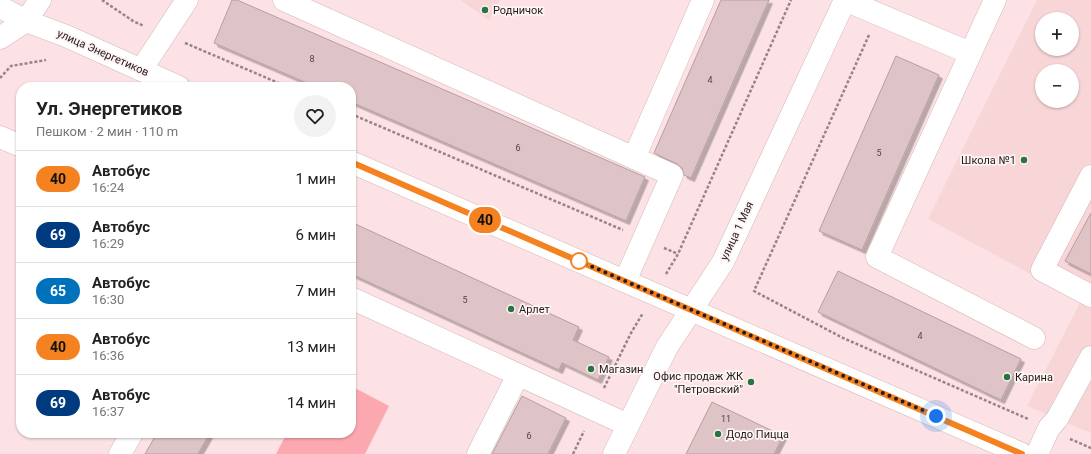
<!DOCTYPE html>
<html lang="ru">
<head>
<meta charset="utf-8">
<style>
  :root { --surface:#fff; --page:#f2f2f2; --text:#222; --muted:#767676; --line:#e0e0e0 }
  body { margin:0; font-family:Roboto,sans-serif; background:var(--page); color:var(--text); height:100vh; display:flex; flex-direction:column; font-size:15px; white-space:nowrap }
  * { box-sizing:border-box; margin:0 }
  p { font-size:13px; color:var(--muted) }
  .icon { flex:none; width:22px; height:22px; fill:none; stroke:currentColor; stroke-width:2; stroke-linecap:round; stroke-linejoin:round }
  .map { position:relative; flex:1; overflow:hidden }
  .side { position:absolute; left:16px; top:82px; width:340px; height:356px; display:flex; flex-direction:column; background:var(--surface); border-radius:16px; box-shadow:0 1px 3px #0004 }
  .side>* { flex:none }
  .badge { padding:0 8px; border-radius:13px; font-size:14px; line-height:26px }
  .controls { position:absolute; left:1035px; top:12px; display:grid; gap:8px }
  .controls a { display:grid; place-items:center; width:44px; height:44px; border-radius:50%; background:var(--surface); box-shadow:0 1px 3px #0004; font-size:20px }
  .you { position:absolute; width:20px; height:20px; margin:-10px; border:3px solid #fff; border-radius:50%; background:#1a73e8; box-shadow:0 0 0 6px #1a73e833 }
  .map>.badge { position:absolute; translate:-50% -50%; box-shadow:0 0 0 2px #fff }
  .round { display:grid; place-items:center; flex:none; width:42px; height:42px; border-radius:21px; background:var(--page) }
  .headline { display:flex; align-items:center; justify-content:space-between; height:68px; padding:0 20px }
  h1 { font-size:19px; font-weight:700; line-height:30px }
  ul { padding:0; list-style:none }
  li { display:flex; align-items:center; gap:12px; height:56px; padding:0 20px; border-top:1px solid var(--line) }
  li div { flex:1 }
  li b { display:block; font-size:15px }
  li em { font-style:normal }
  li .badge { min-width:44px; font-weight:700; text-align:center }
  .map>svg:first-child { display:block }
  .built { fill:#f8d5d7; fill-rule:evenodd }
  .green { fill:#fca8b0 }
  .building { fill:#dec4c6; stroke:#b69e9f; filter:url(#shadow) }
  .lines { fill:none; stroke-linecap:round; stroke-linejoin:round }
  .minor-casing { stroke:#d2b8ba; stroke-width:23 }
  .path { stroke:#978586; stroke-width:2.5; stroke-dasharray:3 2; stroke-linecap:butt }
  .minor { stroke:#fff; stroke-width:22 }
  .line-casing { stroke:#fff; stroke-width:9 }
  .line { stroke:#f58220; stroke-width:6 }
  .walk { stroke:#241b1c; stroke-width:4; stroke-dasharray:0 7.2 }
  .poi-dot { fill:#2b7442; stroke:#fef4f4; stroke-width:1.5 }
  .stop-dot { fill:#fff; stroke:#f58220; stroke-width:2 }
  .labels { text-anchor:middle; dominant-baseline:central; stroke-width:3.5; stroke-linejoin:round; paint-order:stroke }
  .number-label { font-size:9px; fill:#524546 }
  .poi-label { font-size:11px; fill:#241b1c; stroke:#fef4f4; text-anchor:start }
  .street-label { font-size:11px; fill:#241b1c; stroke:#fef4f4 }
</style>
</head>
<body>
<div class="map">
<svg width="1091" height="454" viewBox="0 0 1091 454">
  <defs>
    <filter id="shadow"><feDropShadow dx="3.5" dy="3.5" stdDeviation="0" flood-color="#0004"/></filter>
  </defs>
  <rect width="100%" height="100%" fill="#fce2e4"/>
  <!-- built -->
  <g class="built">
    <polygon points="460,0 500,0 489,20"/>
    <path d="M1037 0H1091V433L1027 406 1081 301 928 219ZM1042 19H1072V49H1042ZM1042 71H1072V101H1042Z"/>
  </g>
  <!-- green -->
  <polygon class="green" points="351,386 389,406 365,454 276,454 287,433 351,433"/>
  <!-- building -->
  <g class="building">
    <polygon points="232,0 237,0 645,177 626,221 351,102 351,87 316,87 214,43"/>
    <polygon points="721,0 769,0 691,178 684,175 682,168 677,164 654,153"/>
    <polygon points="896,56 939,75 862,250 819,231"/>
    <polygon points="1091,213 1091,274 1065,261"/>
    <polygon points="351,222 579,327 573,340 609,357 598,380 562,363 559,370 351,274"/>
    <polygon points="838,271 1021,359 1001,400 818,312"/>
    <polygon points="522,396 566,418 548,454 492,454"/>
    <polygon points="712,402 783,436 774,454 686,454"/>
    <polygon points="157,433 210,433 198,454 145,454"/>
  </g>
  <g class="lines">
    <!-- minor casing -->
    <g class="minor-casing">
      <g id="minor">
        <polyline points="284,0 672,175 625,281"/>
        <polyline points="845,0 970,53"/>
        <polyline points="995,0 877,257 1034,338"/>
        <polyline points="0,7 26,21 66,36 179,87"/>
        <polyline points="0,38 26,21 40,0"/>
        <polyline points="141,70 187,0"/>
        <polyline points="0,137 21,146"/>
        <polyline points="634,158 703,0"/>
        <polyline points="351,162 1022,454"/>
        <polyline points="1091,176 1042,270 1091,296"/>
        <polyline points="351,298 628,425"/>
        <polyline points="120,454 132,433"/>
        <polyline points="478,454 518,375"/>
        <polyline points="614,454 667,347 723,262 845,0"/>
        <polyline points="1037,454 1049,428 1057,419 1091,357"/>
      </g>
    </g>
    <!-- path -->
    <g class="path">
      <polyline points="102,0 133,21 144,26"/>
      <polyline points="869,35 754,291 843,338 1028,419"/>
      <polyline points="185,43 288,87"/>
      <polyline points="0,78 11,66 46,60"/>
      <polyline points="351,114 623,230"/>
      <polyline points="664,248 678,254"/>
      <polyline points="666,274 678,254 791,0"/>
      <polyline points="604,388 631,333 643,313"/>
      <polyline points="1070,439 1091,448"/>
      <polyline points="573,454 584,431"/>
    </g>
    <!-- minor -->
    <use href="#minor" class="minor"/>
  </g>
  <g class="lines">
    <!-- line casing -->
    <g class="line-casing">
      <polyline id="line" points="351,162 1022,454"/>
    </g>
    <!-- line -->
    <use href="#line" class="line"/>
    <!-- walk -->
    <polyline class="walk" points="579,261 936,416"/>
  </g>
  <!-- markers -->
  <g class="poi-dot">
    <circle cx="485" cy="10" r="4"/>
    <circle cx="1024" cy="160" r="4"/>
    <circle cx="511" cy="309" r="4"/>
    <circle cx="591" cy="369" r="4"/>
    <circle cx="1007" cy="377" r="4"/>
    <circle cx="751" cy="382" r="4"/>
    <circle cx="718" cy="434" r="4"/>
  </g>
  <circle class="stop-dot" cx="579" cy="261" r="8"/>
  <g class="labels">
    <!-- number labels -->
    <g class="number-label">
      <text x="312" y="59">8</text>
      <text x="710" y="80">4</text>
      <text x="518" y="148">6</text>
      <text x="879" y="153">5</text>
      <text x="465" y="300">5</text>
      <text x="920" y="336">4</text>
      <text x="726" y="419">11</text>
      <text x="529" y="436">6</text>
    </g>
    <!-- poi labels -->
    <g class="poi-label">
      <text x="493" y="10">Родничок</text>
      <text x="1016" y="160" text-anchor="end">Школа №1</text>
      <text x="519" y="309">Арлет</text>
      <text x="599" y="369">Магазин</text>
      <text x="743" y="376" text-anchor="end">Офис продаж ЖК<tspan x="743" dy="13">"Петровский"</tspan></text>
      <text x="1015" y="377">Карина</text>
      <text x="726" y="434">Додо Пицца</text>
    </g>
    <!-- street labels -->
    <g class="street-label">
      <text transform="translate(103 53) rotate(24)">улица Энергетиков</text>
      <text transform="translate(737 231) rotate(-65)">улица 1 Мая</text>
    </g>
  </g>
</svg>
<div class="controls">
<a>+</a>
<a>−</a>
</div>
<div class="you" style="left:936px;top:416px"></div>
<b class="badge" style="left:485px;top:220px;background:#f58220;color:#111">40</b>
<section class="side">
<div class="headline"><div><h1>Ул. Энергетиков</h1><p>Пешком · 2 мин · 110 m</p></div><a class="round"><svg class="icon" aria-label="heart" viewBox="0 0 24 24"><path d="M12 20l-8-8c-3-5 5-10 8-4 3-6 11-1 8 4z"/></svg></a></div>
<ul>
<li><span class="badge" style="background:#f58220;color:#111">40</span><div><b>Автобус</b><p>16:24</p></div><em>1 мин</em></li>
<li><span class="badge" style="background:#003b80;color:#fff">69</span><div><b>Автобус</b><p>16:29</p></div><em>6 мин</em></li>
<li><span class="badge" style="background:#0072bc;color:#fff">65</span><div><b>Автобус</b><p>16:30</p></div><em>7 мин</em></li>
<li><span class="badge" style="background:#f58220;color:#111">40</span><div><b>Автобус</b><p>16:36</p></div><em>13 мин</em></li>
<li><span class="badge" style="background:#003b80;color:#fff">69</span><div><b>Автобус</b><p>16:37</p></div><em>14 мин</em></li>
</ul>
</section>
</div>
</body>
</html>
